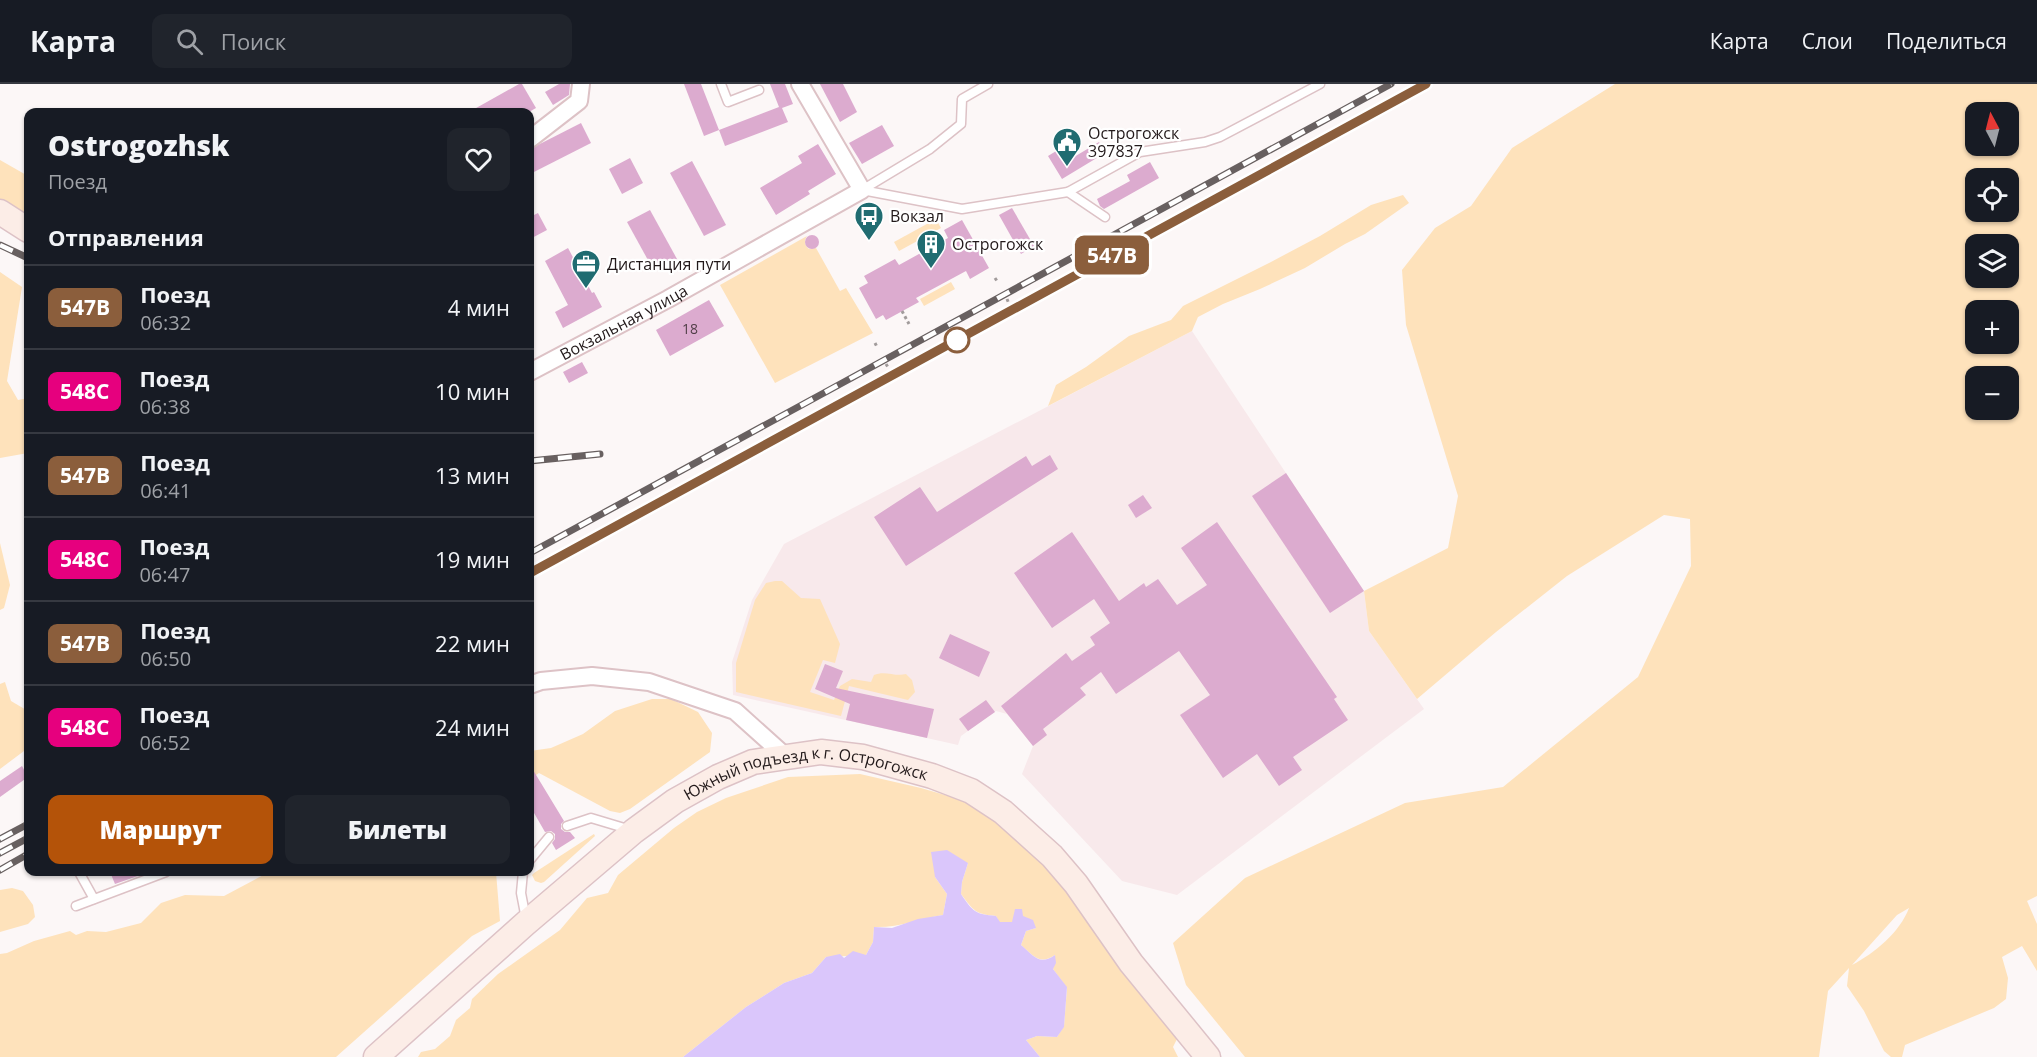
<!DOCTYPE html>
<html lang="ru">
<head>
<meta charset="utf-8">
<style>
  :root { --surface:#171b24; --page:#20242c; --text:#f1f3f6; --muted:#9ea1a6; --line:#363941; --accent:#b45309 }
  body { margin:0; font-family:"Open Sans",sans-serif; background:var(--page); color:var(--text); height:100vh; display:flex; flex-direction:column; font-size:22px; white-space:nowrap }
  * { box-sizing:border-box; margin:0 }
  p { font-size:20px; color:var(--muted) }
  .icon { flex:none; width:33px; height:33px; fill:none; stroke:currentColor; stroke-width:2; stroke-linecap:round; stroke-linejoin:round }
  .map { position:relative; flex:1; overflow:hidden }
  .details { position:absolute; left:24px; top:24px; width:510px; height:768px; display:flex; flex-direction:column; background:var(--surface); border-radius:12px; box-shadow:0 2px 4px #0004 }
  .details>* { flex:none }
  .badge { padding:0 12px; border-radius:9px; font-size:21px; line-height:39px }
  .needle { width:39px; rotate:353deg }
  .tools { position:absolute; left:1965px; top:18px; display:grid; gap:12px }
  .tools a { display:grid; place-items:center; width:54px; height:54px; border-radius:12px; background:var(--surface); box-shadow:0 2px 4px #0004; font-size:30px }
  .map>.badge { position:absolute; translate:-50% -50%; box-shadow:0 0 0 3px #fff }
  h2 { padding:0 24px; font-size:22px; line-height:54px }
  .round { display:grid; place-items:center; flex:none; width:63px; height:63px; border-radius:12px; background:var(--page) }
  .headline { display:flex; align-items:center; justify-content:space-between; height:102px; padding:0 24px }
  h1 { font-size:28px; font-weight:800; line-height:45px }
  .action { display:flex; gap:12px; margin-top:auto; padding:12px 24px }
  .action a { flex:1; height:69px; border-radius:12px; background:var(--accent); color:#fff; font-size:24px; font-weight:800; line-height:69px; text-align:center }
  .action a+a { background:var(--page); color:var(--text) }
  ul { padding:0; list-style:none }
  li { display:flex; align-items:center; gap:18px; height:84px; padding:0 24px; border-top:2px solid var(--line) }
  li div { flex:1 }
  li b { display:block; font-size:22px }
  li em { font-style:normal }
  li .badge { min-width:66px; font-weight:700; text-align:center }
  header { display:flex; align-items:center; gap:36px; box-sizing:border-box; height:84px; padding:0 30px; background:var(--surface); border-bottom:2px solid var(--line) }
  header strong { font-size:28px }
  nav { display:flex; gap:33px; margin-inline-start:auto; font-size:21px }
  .search { width:420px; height:54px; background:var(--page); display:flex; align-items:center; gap:15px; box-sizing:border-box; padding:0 21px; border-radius:12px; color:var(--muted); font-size:22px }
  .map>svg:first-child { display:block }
  .built { fill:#f8e9eb }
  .green { fill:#fee2bb; fill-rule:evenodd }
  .water { fill:#dac6fb }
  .building { fill:#dcabcf }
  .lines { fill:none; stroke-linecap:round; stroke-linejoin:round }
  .lane-casing { stroke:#ddc2c6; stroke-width:11 }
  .street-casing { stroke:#ddc2c6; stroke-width:20 }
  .secondary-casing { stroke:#ddc2c6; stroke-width:27 }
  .path { stroke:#a19b9b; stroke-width:3; stroke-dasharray:3 3; stroke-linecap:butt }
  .lane { stroke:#fff; stroke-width:8 }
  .street { stroke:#fff; stroke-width:16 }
  .secondary { stroke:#fcede7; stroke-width:24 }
  .rail-casing { stroke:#686060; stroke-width:7 }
  .rail { stroke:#fff; stroke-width:4.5; stroke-dasharray:14; stroke-linecap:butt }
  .line-casing { stroke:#fff; stroke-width:14 }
  .line { stroke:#8b5e3c; stroke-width:9 }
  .stop-dot { fill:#fff; stroke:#8b5e3c; stroke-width:3 }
  .labels { text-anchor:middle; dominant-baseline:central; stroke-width:4.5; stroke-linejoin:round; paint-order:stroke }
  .number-label { font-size:14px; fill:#503e47 }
  .poi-label { font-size:16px; fill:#22191a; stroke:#fff; text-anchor:start }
  .street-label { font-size:16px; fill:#22191a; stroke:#fff }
</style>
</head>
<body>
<header>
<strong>Карта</strong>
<div class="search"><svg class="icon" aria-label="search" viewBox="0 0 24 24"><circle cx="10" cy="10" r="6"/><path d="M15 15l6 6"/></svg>Поиск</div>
<nav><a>Карта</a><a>Слои</a><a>Поделиться</a></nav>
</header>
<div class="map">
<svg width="2037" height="973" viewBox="0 0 2037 973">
  <rect width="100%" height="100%" fill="#fcf7f7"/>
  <!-- built -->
  <polygon class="built" points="1192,247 1364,507 1369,547 1424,625 1177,811 1122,797 1022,690 1033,662 1007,630 996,627 961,652 958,661 733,611 732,578 752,516 784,460"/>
  <!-- green -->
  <g class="green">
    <path d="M1615 0H2037V812L2027 817 2037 840V887L2022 862 2002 873 2008 894 2006 915 1994 924 1905 961 1902 973H1891L1884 967 1864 927 1847 902 1849 884 1828 907 1819 973H1245L1186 901 1173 859 1245 794 1405 719 1503 703 1638 593 1691 482 1690 435 1664 431 1567 492 1496 548 1417 615 1369 547 1364 507 1448 464 1458 412 1406 241 1402 186 1435 144 1471 122 1512 64ZM1976 28H2008V62H1976ZM1976 94H2008V128H1976ZM1976 160H2008V194H1976ZM1976 226H2008V260H1976ZM1976 292H2008V326H1976ZM1909 824C1900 848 1875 869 1852 881L1897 831Z"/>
    <polygon points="0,76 28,92 28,135 0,118"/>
    <polygon points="1403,111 1409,119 1365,150 1345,160 1305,184 1260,205 1223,220 1198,233 1192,247 1048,322 1056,301 1086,283 1129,252 1171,236 1183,222 1269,179 1320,152 1371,121"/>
    <polygon points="936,135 941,144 899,167 894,158"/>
    <path d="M807 152C804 157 804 161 809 165L816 164 840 207 846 204 873 249 775 299 720 201Z"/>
    <polygon points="0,188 22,203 7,297 18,316 28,314 28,369 0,374"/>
    <polygon points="951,198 955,205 924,222 920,215"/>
    <polygon points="0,459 10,501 4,524 0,526"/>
    <path d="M775 497H782L801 514 820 515 840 560 835 579 823 576 810 608 834 616 840 602 852 595 871 598 874 591C885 586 895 593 906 590L912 596 915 608 908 616 849 602 841 632 736 608V579L755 516 766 499Z"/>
    <polygon points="5,598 11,617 28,627 28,670 24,667 0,685 0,600"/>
    <polygon points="652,615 671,615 698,628 712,649 710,668 630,725 620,729 610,727 539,689 530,695 530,667 551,664 583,650 615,627"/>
    <path d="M860 690 921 704 972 719 1031 763 1076 820 1129 896 1177 955 1173 963 1178 973H1040L1026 956 1037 952 1057 953 1064 942 1067 904 1053 885 1055 871C1039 882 1033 871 1021 861L1026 847 1036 844 1012 838H999L996 832C975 830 974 827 961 810L962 798 968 779 935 793 947 810 943 831C920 835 898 844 874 843L873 858 866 871 826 873 812 889 784 899 746 923 683 973H418L421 968 435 965 450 952 456 936 470 924 472 915 498 890 560 846 587 814 608 809 618 791 674 744 697 728 726 714 788 693Z"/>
    <polygon points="594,750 595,752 544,798 541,799 535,797 532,791 534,789"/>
    <polygon points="269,788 496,788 500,837 472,852 336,973 0,973 0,870 7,869 34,857 70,847 76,851 87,847 106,848 141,839 161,819 185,811 224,812"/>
    <polygon points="12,804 23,807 33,821 35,833 28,840 0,848 0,806"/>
  </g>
  <!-- water -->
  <path class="water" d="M947 766 968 779 962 798 961 810C973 828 975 830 996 832L1000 838H1012L1015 825H1022L1023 832 1033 836 1036 844 1026 847 1021 861C1034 872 1039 882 1055 871L1056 879 1053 885 1067 903 1064 943 1057 953 1037 952 1026 956 1040 973H683L746 923 784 899 812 889 826 873 840 870 844 874 853 867 866 871 873 858 874 843 892 844 918 835 943 831 947 810 935 793 931 768Z"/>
  <!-- building -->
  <g class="building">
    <polygon points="519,0 522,0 536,24 529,28 469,28"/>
    <polygon points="559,0 570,0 569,11 553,21 545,8"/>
    <polygon points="684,0 701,0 719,46 704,52"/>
    <polygon points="770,0 785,0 793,20 782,24 788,38 725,62 719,46 779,23"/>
    <polygon points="820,0 843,0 857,28 840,38"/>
    <polygon points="581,39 591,59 530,90 530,65"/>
    <polygon points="882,41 894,62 862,80 849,59"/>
    <polygon points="1099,58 1105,69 1062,95 1048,72 1066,61 1074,73"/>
    <polygon points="818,60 836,90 808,107 810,110 776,131 760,104 802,79 798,72"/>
    <polygon points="630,74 643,99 622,110 609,85"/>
    <polygon points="692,77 726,141 704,152 670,89"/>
    <polygon points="1150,78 1159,94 1104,125 1100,122 1097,115 1130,97 1127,91"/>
    <polygon points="1012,124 1034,162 1021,170 999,131"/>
    <polygon points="650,126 677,175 654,187 627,138"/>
    <polygon points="538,129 547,146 530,155 530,133"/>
    <polygon points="962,136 989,184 970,195 966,187 916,214 919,218 886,236 883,231 876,235 859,204 868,199 864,192 895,175 899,181 948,154 944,146"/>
    <circle cx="812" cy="158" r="7"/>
    <polygon points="568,164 592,209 594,208 602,223 563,244 555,228 568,221 545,177"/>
    <polygon points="709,216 724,242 670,272 656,246"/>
    <polygon points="582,278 588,289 569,299 563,288"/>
    <polygon points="1050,371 1058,385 906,482 874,433 920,403 937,428 1026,372 1032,382"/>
    <polygon points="1286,389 1364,507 1330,529 1252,412"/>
    <polygon points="1143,411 1152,424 1136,434 1128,421"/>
    <polygon points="1217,438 1337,613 1334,615 1348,636 1293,673 1302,686 1279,702 1257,670 1223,694 1180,631 1210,611 1179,567 1116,610 1101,588 1080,604 1086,611 1043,645 1047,651 1033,662 1001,622 1066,569 1072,577 1095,561 1090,553 1110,539 1094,515 1052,544 1014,489 1072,448 1119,517 1144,499 1146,503 1158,495 1177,521 1207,501 1181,464"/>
    <polygon points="950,550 990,568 979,593 939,574"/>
    <polygon points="825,580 843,587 836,604 934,625 927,654 846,636 850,620 815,605"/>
    <polygon points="986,616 995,628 968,647 959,635"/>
    <polygon points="530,681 564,737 561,740 561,745 565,748 570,748 575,754 556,766 552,759 555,755 555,750 551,747 545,748 530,722"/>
    <polygon points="22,682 28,693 0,713 0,697"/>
    <polygon points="110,788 149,788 115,800"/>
  </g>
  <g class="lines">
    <!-- lane casing -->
    <g class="lane-casing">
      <g id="lane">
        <polyline points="721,0 728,18 759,6"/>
        <polyline points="862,106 962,125 1068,108 1140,68 1205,58 1220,53 1320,0"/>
        <polyline points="862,106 930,65 961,40 962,15 988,0"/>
        <polyline points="1068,108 1105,133"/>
        <polyline points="567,742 591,734 631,746"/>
        <polyline points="530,776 549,753"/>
        <polyline points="79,788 94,815"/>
        <polyline points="523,788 521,809 526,835"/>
        <polyline points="76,822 166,788"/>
      </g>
    </g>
    <!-- street casing -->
    <g class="street-casing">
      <g id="street">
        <polyline points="530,55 579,17 581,0"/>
        <path id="s1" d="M530 288 668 215 862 106 800 0"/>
        <polyline points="530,601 541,597 592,592 649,598 735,627 785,672"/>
      </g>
    </g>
    <!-- secondary casing -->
    <g class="secondary-casing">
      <g id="secondary">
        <polyline points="0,128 28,146"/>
        <path id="s2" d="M376 973 526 839 634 747 675 717 718 693 753 678 821 668 863 673 932 692 971 707 1003 728 1052 772 1076 800 1131 879 1208 973"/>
      </g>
    </g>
    <!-- path -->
    <g class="path">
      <polyline points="995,194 997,197"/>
      <polyline points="1007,215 1009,220"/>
      <polyline points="902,227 909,240"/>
      <polyline points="875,259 877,263"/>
      <polyline points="886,280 889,285"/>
    </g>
    <!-- lane -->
    <use href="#lane" class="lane"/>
    <!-- street -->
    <use href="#street" class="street"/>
    <!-- secondary -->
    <use href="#secondary" class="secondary"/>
    <!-- rail casing -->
    <g class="rail-casing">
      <g id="rail">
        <polyline points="0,161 28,174"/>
        <polyline points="530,377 600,370"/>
        <polyline points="530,469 1391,0"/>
        <polyline points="530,489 1426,0"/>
        <polyline points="0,755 28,740"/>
        <polyline points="0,769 28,754"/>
        <polyline points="0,786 28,770"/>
      </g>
    </g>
    <!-- rail -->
    <use href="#rail" class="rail"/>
  </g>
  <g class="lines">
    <!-- line casing -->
    <g class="line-casing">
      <polyline id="line" points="530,489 1426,0"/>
    </g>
    <!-- line -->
    <use href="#line" class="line"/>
  </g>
  <!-- icons -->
  <defs>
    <g id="civic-pin" transform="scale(1.5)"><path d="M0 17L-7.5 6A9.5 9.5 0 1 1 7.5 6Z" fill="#206c71" stroke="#fff"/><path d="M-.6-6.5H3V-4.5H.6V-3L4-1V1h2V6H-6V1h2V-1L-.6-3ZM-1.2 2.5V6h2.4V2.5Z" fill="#fff"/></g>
    <g id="bus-pin" transform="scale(1.5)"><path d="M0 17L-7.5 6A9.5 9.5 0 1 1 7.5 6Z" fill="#206c71" stroke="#fff"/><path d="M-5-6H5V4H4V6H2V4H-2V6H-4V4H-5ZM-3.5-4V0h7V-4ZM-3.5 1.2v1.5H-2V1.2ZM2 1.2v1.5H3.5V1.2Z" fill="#fff"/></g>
    <g id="building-pin" transform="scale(1.5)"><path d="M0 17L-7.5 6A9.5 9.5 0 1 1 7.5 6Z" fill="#206c71" stroke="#fff"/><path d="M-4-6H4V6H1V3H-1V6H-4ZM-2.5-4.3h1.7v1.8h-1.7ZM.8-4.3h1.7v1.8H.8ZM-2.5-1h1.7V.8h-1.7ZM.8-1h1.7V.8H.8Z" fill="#fff"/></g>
    <g id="office-pin" transform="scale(1.5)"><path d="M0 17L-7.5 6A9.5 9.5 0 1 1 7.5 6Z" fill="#206c71" stroke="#fff"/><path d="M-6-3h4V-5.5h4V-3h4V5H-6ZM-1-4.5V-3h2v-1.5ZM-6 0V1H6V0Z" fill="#fff"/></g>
  </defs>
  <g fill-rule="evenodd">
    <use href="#civic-pin" x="1067" y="58"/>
    <use href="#bus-pin" x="869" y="132"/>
    <use href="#building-pin" x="931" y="160"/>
    <use href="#office-pin" x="586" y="180"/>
  </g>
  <!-- markers -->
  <circle class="stop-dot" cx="957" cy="256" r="12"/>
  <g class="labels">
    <!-- number labels -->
    <g class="number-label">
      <text x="690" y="244">18</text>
    </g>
    <!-- poi labels -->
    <g class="poi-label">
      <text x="1088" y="49">Острогожск<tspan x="1088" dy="18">397837</tspan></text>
      <text x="890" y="132">Вокзал</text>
      <text x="952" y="160">Острогожск</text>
      <text x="607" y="180">Дистанция пути</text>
    </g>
    <!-- street labels -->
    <g class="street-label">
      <text stroke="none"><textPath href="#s1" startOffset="106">Вокзальная улица</textPath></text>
      <text stroke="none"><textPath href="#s2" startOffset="532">Южный подъезд к г. Острогожск</textPath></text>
    </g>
  </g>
</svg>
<div class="tools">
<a><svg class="needle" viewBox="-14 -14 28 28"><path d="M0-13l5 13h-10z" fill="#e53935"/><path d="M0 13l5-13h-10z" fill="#9ea1a6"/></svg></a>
<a><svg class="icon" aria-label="locate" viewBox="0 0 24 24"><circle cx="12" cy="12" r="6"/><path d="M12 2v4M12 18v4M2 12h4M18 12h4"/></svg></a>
<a><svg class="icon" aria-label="layers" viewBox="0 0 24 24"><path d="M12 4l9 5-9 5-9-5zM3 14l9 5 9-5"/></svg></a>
<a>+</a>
<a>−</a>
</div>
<b class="badge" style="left:1112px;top:171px;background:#8b5e3c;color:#fff">547В</b>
<section class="details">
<div class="headline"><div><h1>Ostrogozhsk</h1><p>Поезд</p></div><a class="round"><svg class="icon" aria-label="heart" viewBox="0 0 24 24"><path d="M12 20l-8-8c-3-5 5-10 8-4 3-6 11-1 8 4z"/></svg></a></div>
<h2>Отправления</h2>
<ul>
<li><span class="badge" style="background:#8b5e3c;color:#fff">547В</span><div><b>Поезд</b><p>06:32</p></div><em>4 мин</em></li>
<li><span class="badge" style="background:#e6007e;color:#fff">548С</span><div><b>Поезд</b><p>06:38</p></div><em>10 мин</em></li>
<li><span class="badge" style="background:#8b5e3c;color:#fff">547В</span><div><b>Поезд</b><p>06:41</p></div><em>13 мин</em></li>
<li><span class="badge" style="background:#e6007e;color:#fff">548С</span><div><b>Поезд</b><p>06:47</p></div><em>19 мин</em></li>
<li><span class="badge" style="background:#8b5e3c;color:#fff">547В</span><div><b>Поезд</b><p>06:50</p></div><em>22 мин</em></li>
<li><span class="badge" style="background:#e6007e;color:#fff">548С</span><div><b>Поезд</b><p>06:52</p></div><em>24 мин</em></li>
</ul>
<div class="action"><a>Маршрут</a><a>Билеты</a></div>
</section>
</div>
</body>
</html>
